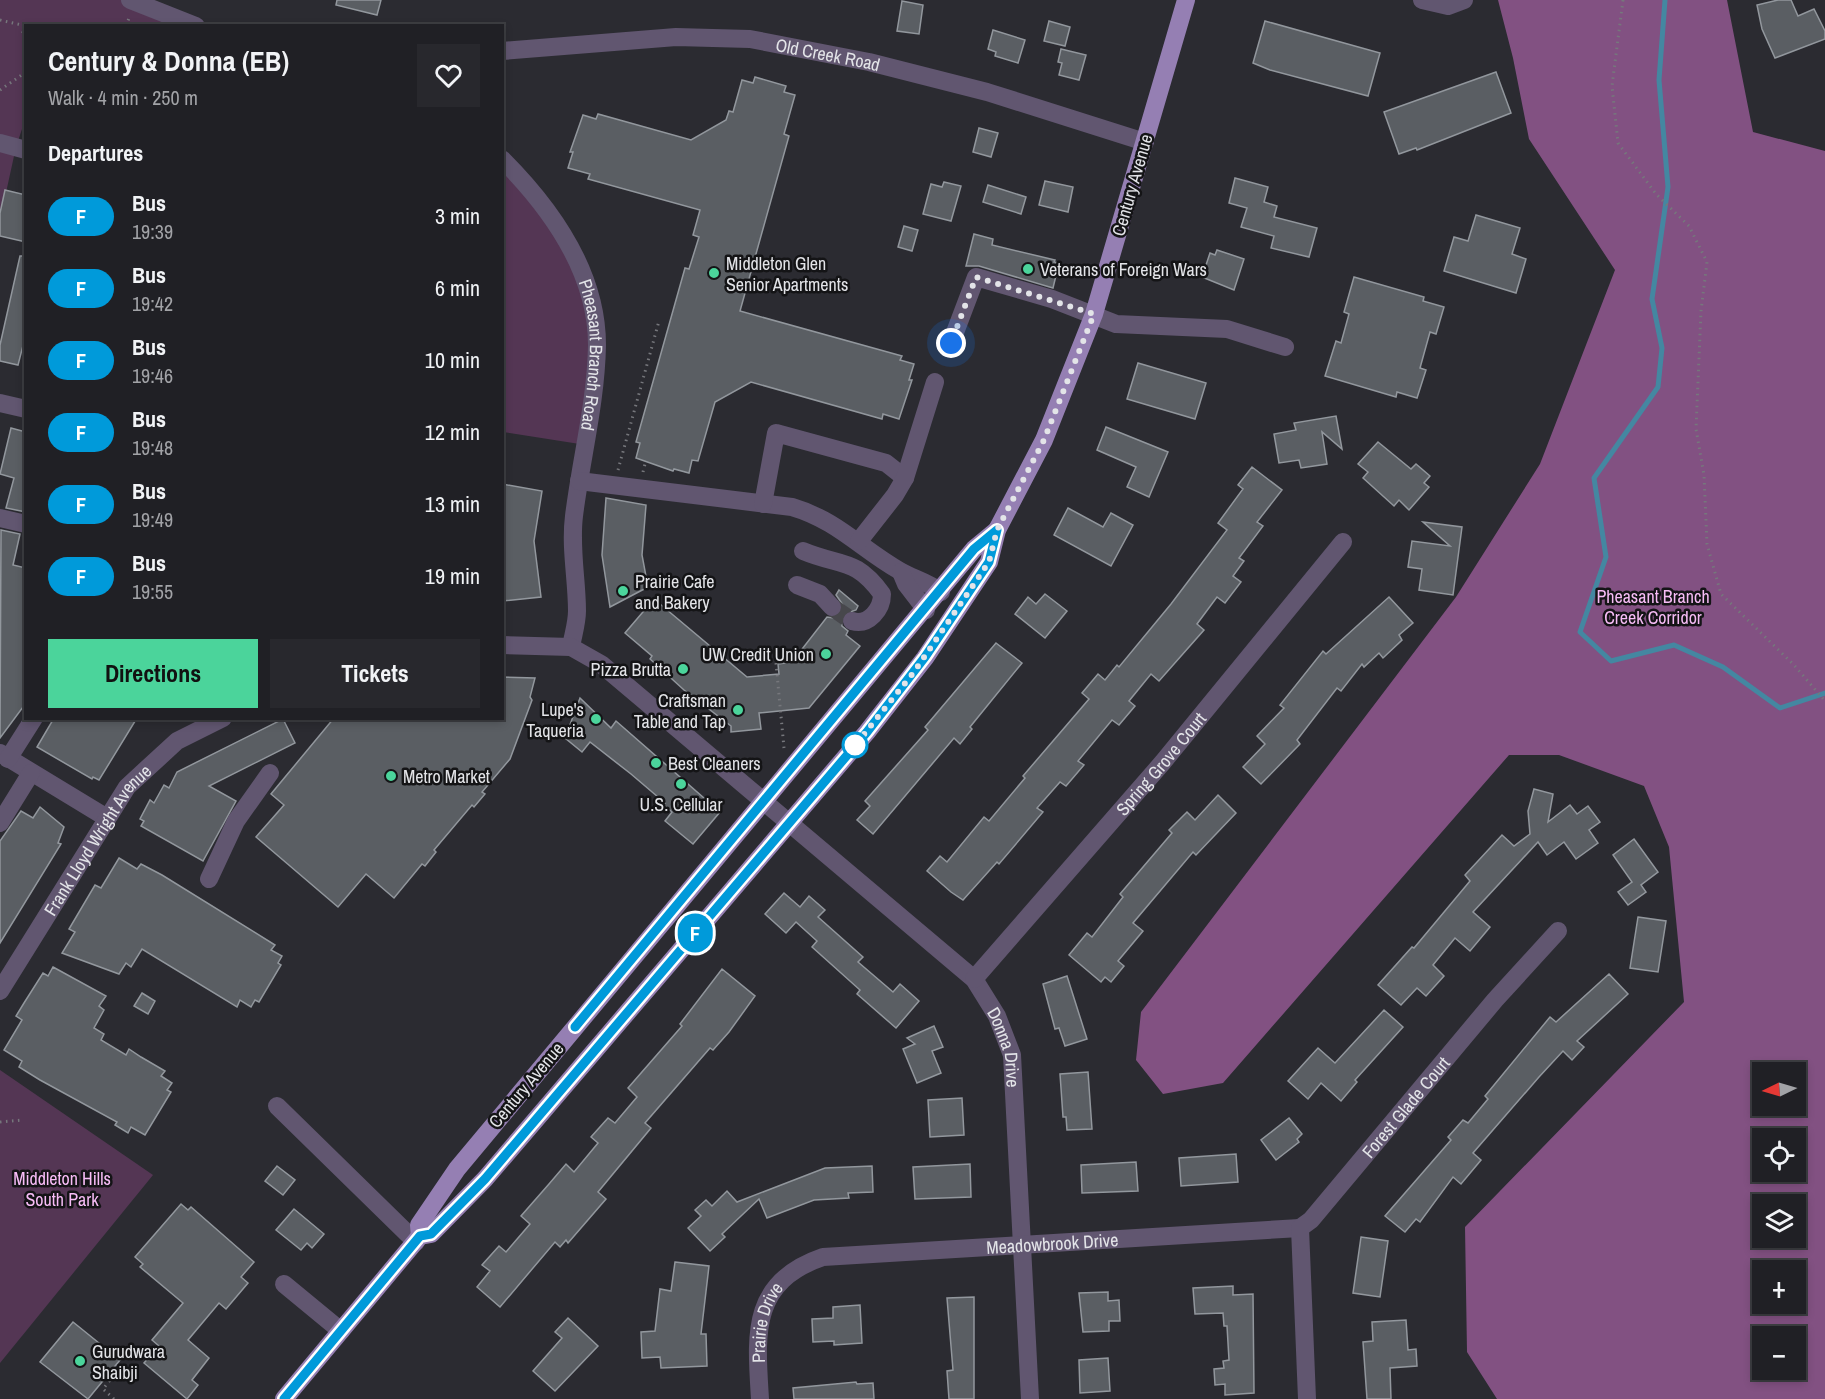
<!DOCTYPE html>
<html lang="en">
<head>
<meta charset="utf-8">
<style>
  :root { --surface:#202025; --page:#28282d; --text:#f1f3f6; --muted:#a2a3a7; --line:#3d3e42; --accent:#4bd49b }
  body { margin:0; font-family:"Archivo Narrow",sans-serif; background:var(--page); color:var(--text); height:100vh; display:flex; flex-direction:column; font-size:22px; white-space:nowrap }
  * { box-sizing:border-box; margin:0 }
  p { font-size:20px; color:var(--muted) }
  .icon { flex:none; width:33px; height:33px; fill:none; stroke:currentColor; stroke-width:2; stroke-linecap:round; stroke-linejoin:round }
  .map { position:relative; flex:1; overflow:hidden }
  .panel { position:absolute; left:24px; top:24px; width:480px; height:696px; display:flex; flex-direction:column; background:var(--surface); border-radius:0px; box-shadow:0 3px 9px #0003,0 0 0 2px var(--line) }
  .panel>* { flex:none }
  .badge { padding:0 12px; border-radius:20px; font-size:21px; line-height:39px }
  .needle { width:39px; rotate:265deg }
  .buttons { position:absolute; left:1752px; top:1062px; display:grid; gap:12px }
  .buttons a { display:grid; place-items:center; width:54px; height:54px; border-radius:0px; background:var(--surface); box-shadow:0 3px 9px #0003,0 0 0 2px var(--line); font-size:30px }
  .you { position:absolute; width:30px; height:30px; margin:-15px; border:4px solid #fff; border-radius:50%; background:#1a73e8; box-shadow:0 0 0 9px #1a73e833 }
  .map>.badge { position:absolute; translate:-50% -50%; box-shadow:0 0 0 3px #fff }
  h2 { padding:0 24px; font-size:22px; line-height:54px }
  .round { display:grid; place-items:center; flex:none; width:63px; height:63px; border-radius:0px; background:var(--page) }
  .overview { display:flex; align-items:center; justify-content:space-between; height:102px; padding:0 24px }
  h1 { font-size:28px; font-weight:800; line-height:45px }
  .primary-button { display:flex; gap:12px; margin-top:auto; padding:12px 24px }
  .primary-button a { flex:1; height:69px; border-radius:0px; background:var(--accent); color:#111; font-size:24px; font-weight:800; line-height:69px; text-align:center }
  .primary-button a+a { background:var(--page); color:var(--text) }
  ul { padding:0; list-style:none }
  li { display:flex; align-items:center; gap:18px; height:72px; padding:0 24px }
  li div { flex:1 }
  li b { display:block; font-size:22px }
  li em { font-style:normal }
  li .badge { min-width:66px; font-weight:700; text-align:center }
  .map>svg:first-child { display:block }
  .green { fill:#543654 }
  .forest { fill:#825182; fill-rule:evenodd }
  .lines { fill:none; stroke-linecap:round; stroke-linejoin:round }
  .stream { stroke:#4487a1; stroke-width:5 }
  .building { fill:#5a5e63; stroke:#92979d; stroke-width:1.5 }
  .minor-tunnel { stroke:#47474c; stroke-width:18; stroke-dasharray:18 9; stroke-linecap:butt }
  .path { stroke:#76777c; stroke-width:3; stroke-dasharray:1.5 4.5; stroke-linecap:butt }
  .minor { stroke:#615670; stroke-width:18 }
  .major { stroke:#957fb3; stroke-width:18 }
  .line-casing { stroke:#fff; stroke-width:14 }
  .line { stroke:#009ada; stroke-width:9 }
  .walk { stroke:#e3e4e8; stroke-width:6; stroke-dasharray:0 10.8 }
  .poi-dot { fill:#4bd49b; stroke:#141416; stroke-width:2 }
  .stop-dot { fill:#fff; stroke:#009ada; stroke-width:3 }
  .labels { text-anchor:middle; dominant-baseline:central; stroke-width:5; stroke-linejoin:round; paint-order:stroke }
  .street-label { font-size:18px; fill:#e3e4e8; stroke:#141416 }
  .poi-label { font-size:18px; fill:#e3e4e8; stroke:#141416; text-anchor:start }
  .park-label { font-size:18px; fill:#f7bcf6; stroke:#141416 }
</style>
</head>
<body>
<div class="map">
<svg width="1825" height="1399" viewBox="0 0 1825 1399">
  <rect width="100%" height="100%" fill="#2b2b31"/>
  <!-- green -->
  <g class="green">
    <polygon points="0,0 130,0 196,25 26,26 25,120 16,147 0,220"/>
    <polygon points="502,159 532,189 591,299 586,445 503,432"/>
    <polygon points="0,1070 153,1175 0,1363"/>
  </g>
  <!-- forest -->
  <path class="forest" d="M1498 0H1727L1753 132 1825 151V1399H1497L1467 1352 1465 1227 1684 1002 1669 847 1644 786 1559 755H1509L1223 1083 1163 1094 1136 1060 1141 1012 1456 597 1540 464 1615 270 1529 139 1513 58ZM1762 1072H1796V1106H1762ZM1762 1138H1796V1172H1762ZM1762 1204H1796V1238H1762ZM1762 1270H1796V1304H1762ZM1762 1336H1796V1370H1762Z"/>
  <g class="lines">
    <!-- stream -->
    <polyline class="stream" points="1665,0 1659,80 1668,187 1652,299 1662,348 1658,387 1594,478 1606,557 1580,632 1611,661 1674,645 1723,667 1780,708 1825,693"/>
  </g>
  <!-- building -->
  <g class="building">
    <polygon points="337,0 381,0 377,15 336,5"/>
    <polygon points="1778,0 1791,0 1798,16 1814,9 1825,31 1825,39 1775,58 1762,29 1757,5"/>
    <polygon points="902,1 923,5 919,34 897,31"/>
    <polygon points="1049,21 1070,27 1065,46 1044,41"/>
    <polygon points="1265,21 1380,53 1368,96 1270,70 1253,63"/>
    <polygon points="993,30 1025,40 1018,63 995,56 996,52 988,49"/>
    <polygon points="1061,49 1086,55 1079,80 1059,75 1062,63 1058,62"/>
    <polygon points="1496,72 1511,113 1417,150 1416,148 1399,154 1384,112"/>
    <polygon points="755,77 786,86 784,92 795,95 784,134 789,136 740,311 902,356 900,360 914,364 909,380 912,380 899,419 883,414 882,419 751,382 715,402 698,461 692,460 689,473 674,469 673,471 636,458 640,443 636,442 685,268 689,269 699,237 693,235 700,210 588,179 590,174 568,168 573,152 570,152 583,115 596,119 598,114 691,140 726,120 729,111 733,112 742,80 753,83"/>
    <polygon points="979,128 998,133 991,157 973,152"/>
    <polygon points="1235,178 1268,187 1264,202 1277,206 1274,217 1317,228 1309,257 1271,248 1274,236 1241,227 1247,208 1229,203"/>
    <polygon points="1045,181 1073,187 1068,212 1039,205"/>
    <polygon points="944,182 961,186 951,221 923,214 931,184 942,187"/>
    <polygon points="988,185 1026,197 1021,214 983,202"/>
    <polygon points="5,190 26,195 26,242 0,236 0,213"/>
    <polygon points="1476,215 1520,228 1512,254 1526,259 1516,293 1444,271 1454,237 1468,241"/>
    <polygon points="904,226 918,230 912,251 898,247"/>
    <polygon points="974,234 993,239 992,245 1055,260 1054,262 1059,263 1053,288 979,266 966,266"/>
    <polygon points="1217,250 1244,259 1234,290 1202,277 1210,253 1215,255"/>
    <polygon points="20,256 26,256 26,334 18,365 0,361 0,345"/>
    <polygon points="1354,277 1424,297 1423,301 1444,307 1436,334 1430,332 1420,368 1426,370 1417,398 1397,392 1396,397 1325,376 1336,341 1341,343 1349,314 1344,312"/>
    <polygon points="1138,363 1206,383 1195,419 1127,399"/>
    <polygon points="1336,416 1342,449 1322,432 1327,464 1301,468 1299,460 1279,463 1274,434 1296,430 1294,423"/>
    <polygon points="1106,427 1168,452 1149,497 1127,487 1136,467 1097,450"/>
    <polygon points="11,428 26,432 26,512 6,508 14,478 0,474"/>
    <polygon points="1378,442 1411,469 1416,464 1430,476 1424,483 1429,487 1409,510 1399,500 1394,506 1363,478 1368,472 1358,464"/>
    <polygon points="1252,467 1282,490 1257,522 1263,526 1239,558 1244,561 1233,576 1241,582 1225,603 1217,597 1197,624 1204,630 1159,681 1151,674 1129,701 1135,706 1119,725 1112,720 1078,761 1084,765 1066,786 1060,782 1037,808 1043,812 999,864 997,862 963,900 951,892 927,871 940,856 947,862 984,817 989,821 1025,778 1023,776 1089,699 1082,693 1098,674 1105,680 1117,665 1119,667 1171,604 1227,530 1218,523 1243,489 1238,485"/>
    <polygon points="502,484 542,491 534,541 541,597 502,601"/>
    <polygon points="606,498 646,505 642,555 648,587 610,607 602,555"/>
    <polygon points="1068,508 1103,527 1111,513 1133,525 1111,566 1054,535"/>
    <polygon points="1423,522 1462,527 1453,595 1419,590 1422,569 1408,567 1412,541 1450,546"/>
    <polygon points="1,530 20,534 13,565 26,568 26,703 0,738"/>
    <polygon points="839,590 858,606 856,610 844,614 841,620 842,626 848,631 846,635 860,646 809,708 759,713 761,729 731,732 731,726 684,690 650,659 652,656 625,633 654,599 747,677 779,674 778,664 792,662 827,617 834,618 840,615 843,605 836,595"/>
    <polygon points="1045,594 1067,611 1045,638 1015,614 1028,597 1036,604"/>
    <polygon points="1389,597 1413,623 1399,635 1402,640 1383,658 1379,653 1364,667 1362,664 1341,691 1337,688 1297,740 1300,744 1261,784 1243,767 1265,744 1257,736 1284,708 1280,705 1323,651 1326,654"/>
    <polygon points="996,643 1022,663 970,727 972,729 960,744 954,738 873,834 857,820 870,806 865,801 928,730 925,727"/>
    <polygon points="502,677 535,678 530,697 532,700 510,759 482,792 485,794 479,801 474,807 472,805 434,850 436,852 425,866 422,864 394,898 366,874 338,907 256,837 284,805 271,794 334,718 502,718"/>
    <polygon points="580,698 611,728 616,721 720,812 693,844 665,821 672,812 663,804 665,803 631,774 590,742 582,752 565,738"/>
    <polygon points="54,718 137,718 99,780 93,777 92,779 37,747"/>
    <polygon points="283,719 295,743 209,786 236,801 203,861 141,826 144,821 140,819 150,800 154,803 164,785 169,788 177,772"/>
    <polygon points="1534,789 1553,794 1548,822 1570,805 1577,814 1588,806 1600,822 1589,830 1598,843 1576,859 1564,842 1547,855 1538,842 1473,912 1490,927 1470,951 1455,938 1433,965 1444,976 1426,996 1417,988 1401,1005 1378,985 1412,947 1414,948 1470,881 1465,875 1502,835 1514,846 1530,834 1528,811"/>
    <polygon points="1218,795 1236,813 1196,855 1193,852 1133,923 1143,931 1118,961 1124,966 1111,982 1105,977 1101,982 1069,955 1087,933 1092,937 1123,897 1120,894 1172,833 1169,830 1187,812 1195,820"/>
    <polygon points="40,807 64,827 58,843 61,844 0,943 0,841 21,811 33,818"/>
    <polygon points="1634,839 1658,872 1641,885 1646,892 1628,905 1618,892 1632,882 1613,855"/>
    <polygon points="119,858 137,869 141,864 162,875 275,945 271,950 282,956 278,963 281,965 259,1002 255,1000 251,1007 240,1000 237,1007 142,949 131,967 126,963 119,974 62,953 75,932 69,929 95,885 101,888"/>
    <polygon points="784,893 800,907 809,896 825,910 818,917 863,957 858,962 893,992 900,984 919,1001 896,1028 857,994 860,990 812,947 817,941 796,922 786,933 765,914"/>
    <polygon points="1638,917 1666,921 1658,972 1630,968"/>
    <polygon points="53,967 106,996 99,1006 104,1010 94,1028 104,1034 101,1040 126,1055 129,1049 141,1057 165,1071 161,1076 172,1083 167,1090 171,1092 145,1135 131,1127 128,1133 115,1125 117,1122 40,1080 19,1067 22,1061 4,1050 22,1020 16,1016 24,1003 43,973 48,976"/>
    <polygon points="722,969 755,996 729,1032 713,1050 710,1048 645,1123 651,1128 598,1192 606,1199 568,1243 566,1240 560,1247 555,1242 500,1307 477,1287 490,1271 482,1265 499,1246 506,1252 530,1224 521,1216 549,1184 566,1164 574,1172 598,1143 591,1137 608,1118 615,1123 637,1097 628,1088 682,1026 680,1024"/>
    <polygon points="1609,974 1628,994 1577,1041 1584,1047 1572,1060 1563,1051 1539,1077 1473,1153 1481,1160 1461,1184 1453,1177 1420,1222 1416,1219 1405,1232 1385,1216 1451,1140 1448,1137 1463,1120 1468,1123 1488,1099 1485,1096 1550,1017 1556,1022"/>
    <polygon points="1067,976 1087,1039 1065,1046 1059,1028 1055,1029 1043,984"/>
    <polygon points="142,993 155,1001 148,1014 134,1006"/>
    <polygon points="1384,1010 1403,1027 1355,1080 1357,1082 1341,1101 1321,1083 1308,1099 1288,1081 1318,1048 1335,1063"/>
    <polygon points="934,1026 943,1047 932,1051 941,1073 917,1083 903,1049 915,1044 907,1038"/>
    <polygon points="1088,1072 1092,1129 1067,1130 1066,1117 1063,1117 1060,1074"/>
    <polygon points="962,1098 964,1135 930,1137 928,1100"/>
    <polygon points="1289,1118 1302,1134 1297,1139 1299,1142 1276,1160 1261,1140"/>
    <polygon points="1236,1154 1238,1182 1181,1186 1179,1158"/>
    <polygon points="1136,1162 1138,1191 1082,1193 1081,1165"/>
    <polygon points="970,1164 971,1197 915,1199 913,1167"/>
    <polygon points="277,1166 295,1180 283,1195 265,1181"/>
    <polygon points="872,1166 873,1192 848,1193 849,1198 814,1200 767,1218 759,1199 722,1234 725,1237 710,1251 688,1228 701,1216 695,1210 706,1200 712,1206 727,1191 737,1202 825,1168"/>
    <polygon points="181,1204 188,1210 191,1207 254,1262 241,1277 248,1283 226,1309 219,1303 188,1340 209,1358 192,1380 198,1385 187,1399 144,1363 159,1346 152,1340 183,1303 140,1267 143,1264 135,1257"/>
    <polygon points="294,1209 324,1234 312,1248 307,1243 301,1250 276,1230"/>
    <polygon points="1361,1237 1388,1241 1380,1297 1353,1293"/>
    <polygon points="675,1262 709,1266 701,1334 706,1334 707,1366 661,1368 660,1357 642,1358 641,1332 655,1331 660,1289 671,1291"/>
    <polygon points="1233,1286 1233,1295 1253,1294 1254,1393 1225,1395 1225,1384 1215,1385 1214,1369 1224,1368 1223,1361 1229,1360 1227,1326 1224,1326 1223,1313 1195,1314 1193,1288"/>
    <polygon points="1108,1292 1108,1301 1119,1300 1120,1321 1109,1321 1109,1331 1083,1332 1079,1293"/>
    <polygon points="974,1297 974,1399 949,1399 947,1371 953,1370 947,1298"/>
    <polygon points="860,1305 862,1343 834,1345 834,1341 813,1342 812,1319 833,1318 833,1307"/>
    <polygon points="568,1318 598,1346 555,1391 533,1371 562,1338 555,1332"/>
    <polygon points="1406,1320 1408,1350 1416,1349 1417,1366 1390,1368 1391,1399 1367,1399 1363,1342 1373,1341 1372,1322"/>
    <polygon points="73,1322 120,1360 88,1399 40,1362"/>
    <polygon points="1108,1358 1110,1391 1080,1393 1079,1360"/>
    <polygon points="856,1382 857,1384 873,1383 874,1399 794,1399 793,1388"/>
  </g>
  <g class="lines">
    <!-- minor-tunnel -->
    <polyline class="minor-tunnel" points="832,607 852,621"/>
    <!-- path -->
    <g class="path">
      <polyline points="1623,0 1612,86 1618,143 1656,194 1689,226 1707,262 1701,311 1696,429 1704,475 1707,544 1721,594 1794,665 1825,701"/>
      <polyline points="0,20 26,26"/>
      <polyline points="25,26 22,35 26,42"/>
      <polyline points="30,26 46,26"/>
      <polyline points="126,26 129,18"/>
      <polyline points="0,90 26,72"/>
      <polyline points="618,470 659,321"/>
      <polyline points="643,472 645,464"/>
      <polyline points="776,663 784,748"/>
      <polyline points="0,1122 23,1120"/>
      <polyline points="114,1399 103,1389 114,1375"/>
    </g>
    <!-- minor -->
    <g class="minor">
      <polyline points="130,0 196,26"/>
      <polyline points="1422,0 1448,6 1464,0"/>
      <path id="s1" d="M502 51 676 37 750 39 869 62 987 92 1145 142"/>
      <polyline points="0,143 26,150"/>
      <path id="s2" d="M502 159C552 209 597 272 597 345 596 403 581 459 574 516 570 548 577 579 577 611 577 623 573 635 571 647"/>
      <polyline points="951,343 976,277 1052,299 1116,324 1227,329 1285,347"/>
      <polyline points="0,403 26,409"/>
      <path d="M579 481 792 507C837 520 861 549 900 571 914 579 926 581 941 592"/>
      <polyline points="763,504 776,433 886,463 905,478"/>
      <polyline points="0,518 26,524"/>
      <polyline points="859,541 895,495 905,478 935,382"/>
      <path d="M803 551C841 567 855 557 882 594 882 609 869 626 852 621"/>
      <polyline points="901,572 906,584 926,610"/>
      <polyline points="797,585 820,594 832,607"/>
      <path id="s3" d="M502 645 571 647 601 664 974 979 997 1016 1012 1055 1030 1399"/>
      <polyline points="0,753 107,818"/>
      <polyline points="8,759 34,718"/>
      <polyline points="0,823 31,773"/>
      <polyline points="209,879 236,821 270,773"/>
      <path id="s4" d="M974 979 1163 762 1343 542"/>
      <path id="s5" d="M0 991 127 787 177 741 223 718"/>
      <polyline points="277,1106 416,1242"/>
      <polyline points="284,1284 341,1331"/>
      <path id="s6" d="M760 1399C756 1334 750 1282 823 1257L1300 1228"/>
      <path id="s7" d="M1307 1399 1300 1228 1311 1220 1495 1000 1558 931"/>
    </g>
    <!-- major -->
    <g class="major">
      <polyline points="420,1236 419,1225 457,1169 974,549 997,530"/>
      <polyline points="284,1399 420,1236 431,1234 485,1179 867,732 925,658 989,562 997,530 1044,440 1094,314 1186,0"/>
    </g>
  </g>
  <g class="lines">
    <!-- line casing -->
    <g class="line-casing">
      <polyline id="line" points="284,1399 420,1236 431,1234 485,1179 867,732 925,657 989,562 997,530 974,549 575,1027"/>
    </g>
    <!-- line -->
    <use href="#line" class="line"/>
    <!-- walk -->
    <polyline class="walk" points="855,745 853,748 914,672 989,562 997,530 1044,440 1094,314 976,277 951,343"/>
  </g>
  <!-- markers -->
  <g class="poi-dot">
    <circle cx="1028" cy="269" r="6"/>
    <circle cx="714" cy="273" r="6"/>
    <circle cx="623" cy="591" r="6"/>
    <circle cx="826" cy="654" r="6"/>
    <circle cx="683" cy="669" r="6"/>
    <circle cx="738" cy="710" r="6"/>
    <circle cx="596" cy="719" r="6"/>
    <circle cx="656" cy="763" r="6"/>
    <circle cx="391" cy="776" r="6"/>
    <circle cx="681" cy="784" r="6"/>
    <circle cx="80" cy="1361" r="6"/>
  </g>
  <circle class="stop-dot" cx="855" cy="745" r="12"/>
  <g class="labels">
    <!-- street labels -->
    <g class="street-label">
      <text stroke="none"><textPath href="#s1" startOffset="328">Old Creek Road</textPath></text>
      <text transform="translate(1132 185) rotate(-74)">Century Avenue</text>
      <text stroke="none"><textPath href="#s2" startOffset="224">Pheasant Branch Road</textPath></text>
      <text stroke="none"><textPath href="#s4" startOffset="285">Spring Grove Court</textPath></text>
      <text stroke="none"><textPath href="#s5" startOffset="180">Frank Lloyd Wright Avenue</textPath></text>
      <text stroke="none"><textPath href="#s3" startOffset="668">Donna Drive</textPath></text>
      <text transform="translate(526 1085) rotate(-50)">Century Avenue</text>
      <text stroke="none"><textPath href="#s7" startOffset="332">Forest Glade Court</textPath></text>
      <text stroke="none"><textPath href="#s6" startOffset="402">Meadowbrook Drive</textPath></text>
      <text stroke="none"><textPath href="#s6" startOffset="78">Prairie Drive</textPath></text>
    </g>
    <!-- poi labels -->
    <g class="poi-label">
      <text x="726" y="263">Middleton Glen<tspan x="726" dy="21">Senior Apartments</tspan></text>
      <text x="1040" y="269">Veterans of Foreign Wars</text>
      <text x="635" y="581">Prairie Cafe<tspan x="635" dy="21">and Bakery</tspan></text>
      <text x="814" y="654" text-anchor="end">UW Credit Union</text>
      <text x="671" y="669" text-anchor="end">Pizza Brutta</text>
      <text x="726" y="700" text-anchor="end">Craftsman<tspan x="726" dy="21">Table and Tap</tspan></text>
      <text x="584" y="709" text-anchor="end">Lupe's<tspan x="584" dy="21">Taqueria</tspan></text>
      <text x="668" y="763">Best Cleaners</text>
      <text x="403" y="776">Metro Market</text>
      <text x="681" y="804" text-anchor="middle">U.S. Cellular</text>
      <text x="92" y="1351">Gurudwara<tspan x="92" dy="21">Shaibji</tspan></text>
    </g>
    <!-- park labels -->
    <g class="park-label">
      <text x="1653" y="596">Pheasant Branch<tspan x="1653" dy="21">Creek Corridor</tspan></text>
      <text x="62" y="1178">Middleton Hills<tspan x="62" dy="21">South Park</tspan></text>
    </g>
  </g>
</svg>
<div class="buttons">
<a><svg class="needle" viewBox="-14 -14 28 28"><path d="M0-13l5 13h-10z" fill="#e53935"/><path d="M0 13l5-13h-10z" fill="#a2a3a7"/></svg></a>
<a><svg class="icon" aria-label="locate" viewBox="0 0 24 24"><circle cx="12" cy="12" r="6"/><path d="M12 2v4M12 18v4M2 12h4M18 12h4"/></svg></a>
<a><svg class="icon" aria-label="layers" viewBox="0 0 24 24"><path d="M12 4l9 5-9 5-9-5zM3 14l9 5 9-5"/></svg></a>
<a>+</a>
<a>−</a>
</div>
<div class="you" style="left:951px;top:343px"></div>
<b class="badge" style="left:695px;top:933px;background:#009ada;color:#fff">F</b>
<section class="panel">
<div class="overview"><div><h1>Century &amp; Donna (EB)</h1><p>Walk · 4 min · 250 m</p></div><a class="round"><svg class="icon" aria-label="heart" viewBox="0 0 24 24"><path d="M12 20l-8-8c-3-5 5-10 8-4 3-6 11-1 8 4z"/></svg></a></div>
<h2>Departures</h2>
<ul>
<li><span class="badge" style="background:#009ada;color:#fff">F</span><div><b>Bus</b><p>19:39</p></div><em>3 min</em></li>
<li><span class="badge" style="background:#009ada;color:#fff">F</span><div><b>Bus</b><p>19:42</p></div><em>6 min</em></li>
<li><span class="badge" style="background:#009ada;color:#fff">F</span><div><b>Bus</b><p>19:46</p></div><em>10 min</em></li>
<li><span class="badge" style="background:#009ada;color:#fff">F</span><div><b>Bus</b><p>19:48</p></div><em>12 min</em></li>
<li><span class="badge" style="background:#009ada;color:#fff">F</span><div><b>Bus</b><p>19:49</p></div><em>13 min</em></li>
<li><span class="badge" style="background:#009ada;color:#fff">F</span><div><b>Bus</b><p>19:55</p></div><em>19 min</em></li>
</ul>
<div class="primary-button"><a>Directions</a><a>Tickets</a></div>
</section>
</div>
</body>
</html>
